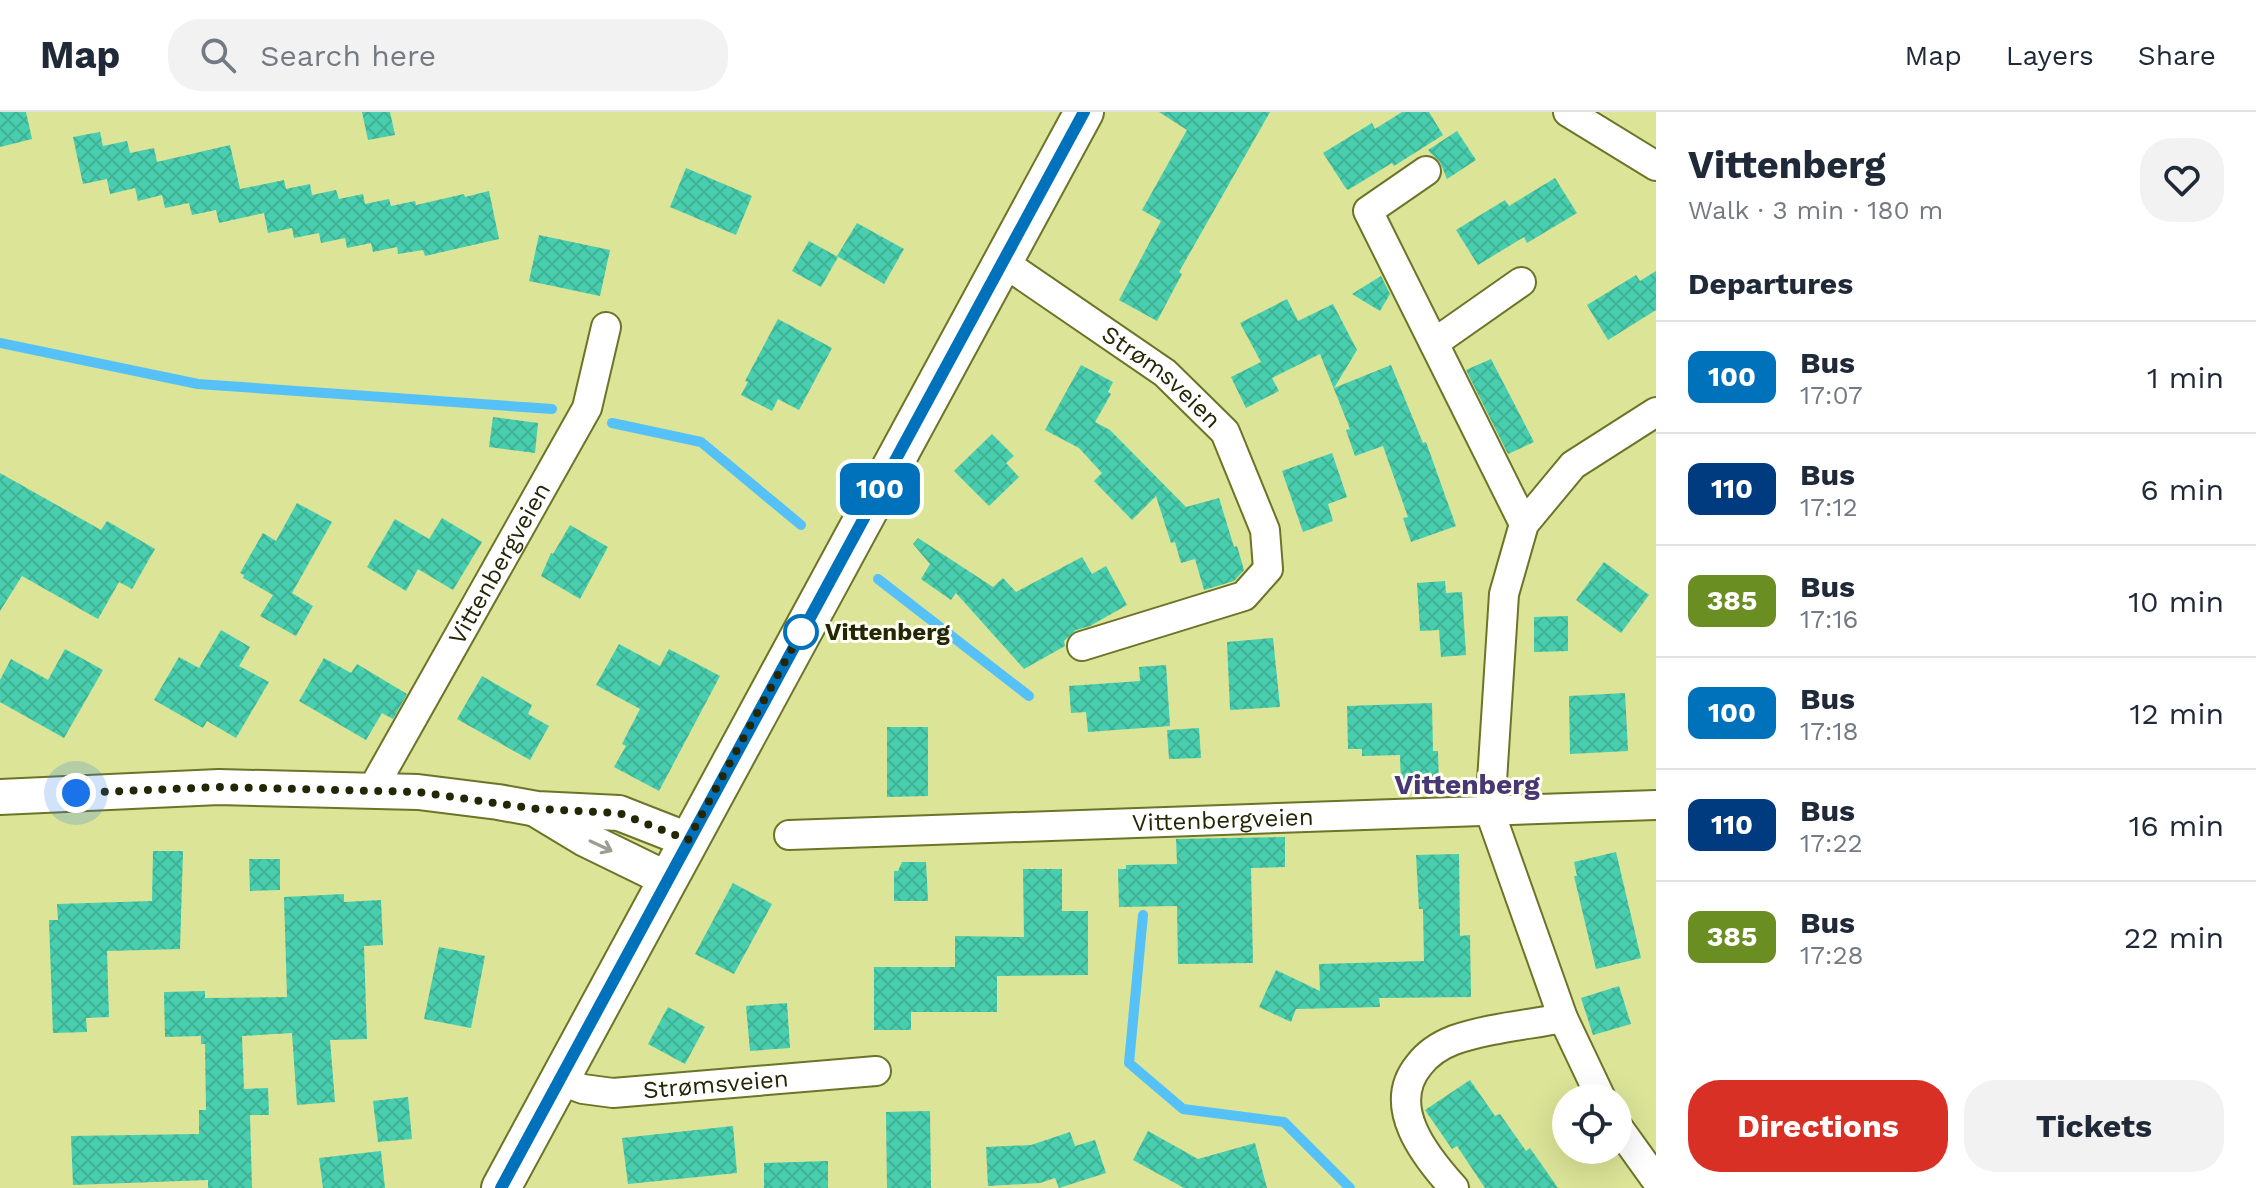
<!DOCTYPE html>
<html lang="en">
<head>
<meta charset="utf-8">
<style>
  :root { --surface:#fff; --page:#f2f2f3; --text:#1f2937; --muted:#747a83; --line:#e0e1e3; --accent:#d93025 }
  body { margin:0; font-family:"Work Sans",sans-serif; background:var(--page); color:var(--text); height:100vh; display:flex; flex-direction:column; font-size:30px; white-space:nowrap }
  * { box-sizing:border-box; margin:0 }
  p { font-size:26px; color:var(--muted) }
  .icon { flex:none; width:44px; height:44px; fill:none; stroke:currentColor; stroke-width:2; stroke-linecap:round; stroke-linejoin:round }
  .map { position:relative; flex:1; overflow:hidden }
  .side { display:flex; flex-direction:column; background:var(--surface); width:600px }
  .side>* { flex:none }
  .badge { padding:0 16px; border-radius:12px; font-size:28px; line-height:52px }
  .fabs { position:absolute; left:1552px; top:972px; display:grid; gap:16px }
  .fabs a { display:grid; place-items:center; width:80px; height:80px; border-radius:50%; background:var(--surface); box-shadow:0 8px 32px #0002; font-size:40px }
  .you { position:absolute; width:40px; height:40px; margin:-20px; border:6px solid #fff; border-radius:50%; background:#1a73e8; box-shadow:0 0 0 12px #1a73e833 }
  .map>.badge { position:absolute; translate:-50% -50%; box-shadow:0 0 0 4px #fff }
  h2 { padding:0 32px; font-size:30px; line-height:72px }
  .round { display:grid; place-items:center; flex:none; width:84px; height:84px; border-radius:32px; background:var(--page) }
  .headline { display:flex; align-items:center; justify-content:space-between; height:136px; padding:0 32px }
  h1 { font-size:38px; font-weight:700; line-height:60px }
  .primary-button { display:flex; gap:16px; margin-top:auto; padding:16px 32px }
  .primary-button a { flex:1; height:92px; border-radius:32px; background:var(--accent); color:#fff; font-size:32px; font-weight:700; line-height:92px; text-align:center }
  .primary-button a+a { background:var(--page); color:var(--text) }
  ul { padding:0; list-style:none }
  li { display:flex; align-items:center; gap:24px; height:112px; padding:0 32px; border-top:2px solid var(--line) }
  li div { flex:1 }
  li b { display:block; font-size:30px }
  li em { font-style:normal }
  li .badge { min-width:88px; font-weight:700; text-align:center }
  header { display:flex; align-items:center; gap:48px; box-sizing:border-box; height:112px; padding:0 40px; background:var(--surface); border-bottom:2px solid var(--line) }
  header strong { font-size:38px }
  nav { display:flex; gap:44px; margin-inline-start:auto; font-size:28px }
  .search { width:560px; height:72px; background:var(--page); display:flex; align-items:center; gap:20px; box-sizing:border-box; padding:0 28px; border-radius:32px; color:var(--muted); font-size:30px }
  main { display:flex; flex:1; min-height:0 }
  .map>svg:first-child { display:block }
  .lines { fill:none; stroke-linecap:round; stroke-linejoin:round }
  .stream { stroke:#55c1f7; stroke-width:10 }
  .building { fill:url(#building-cross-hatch) }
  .minor-casing { stroke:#6d7327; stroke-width:32 }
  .tertiary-casing { stroke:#6d7327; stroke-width:38 }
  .secondary-casing { stroke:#6d7327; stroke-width:42 }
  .minor { stroke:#fff; stroke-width:28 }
  .tertiary { stroke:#fff; stroke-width:34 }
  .secondary { stroke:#fff; stroke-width:38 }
  .oneway { stroke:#9c9d8f }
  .line-casing { stroke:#fff; stroke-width:18 }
  .line { stroke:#0072bc; stroke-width:12 }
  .walk { stroke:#242606; stroke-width:8; stroke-dasharray:0 14.4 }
  .stop-dot { fill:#fff; stroke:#0072bc; stroke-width:4 }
  .labels { text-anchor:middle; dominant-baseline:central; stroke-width:6; stroke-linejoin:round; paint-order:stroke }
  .street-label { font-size:24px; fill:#242606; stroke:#fdfff0 }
  .stop-label { font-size:24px; font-weight:bold; fill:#242606; stroke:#fdfff0; text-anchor:start }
  .quarter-label { font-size:28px; font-weight:bold; fill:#483774; stroke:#fdfff0 }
</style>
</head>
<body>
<header>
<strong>Map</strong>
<div class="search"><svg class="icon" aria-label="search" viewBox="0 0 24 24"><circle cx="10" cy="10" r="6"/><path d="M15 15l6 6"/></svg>Search here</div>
<nav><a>Map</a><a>Layers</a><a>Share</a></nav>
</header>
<main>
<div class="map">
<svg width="1656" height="1076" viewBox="0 0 1656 1076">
  <defs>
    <pattern id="building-cross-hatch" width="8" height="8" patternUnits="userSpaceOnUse" patternTransform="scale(2)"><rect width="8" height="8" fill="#48ceae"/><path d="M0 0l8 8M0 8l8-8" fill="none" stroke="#3fb194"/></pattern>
  </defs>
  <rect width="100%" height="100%" fill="#dbe497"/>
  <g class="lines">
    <!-- stream -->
    <g class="stream">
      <polyline points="0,231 198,272 552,297"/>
      <polyline points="612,311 701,330 801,413"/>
      <polyline points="878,467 1029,584"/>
      <polyline points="1143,803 1129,951 1183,997 1284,1010 1350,1076"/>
    </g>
  </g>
  <!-- building -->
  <g class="building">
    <polygon points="0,0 26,0 32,27 0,35"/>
    <polygon points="362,0 390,0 395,23 368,28"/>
    <polygon points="1159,0 1270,0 1179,160 1182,162 1157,209 1119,188 1161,109 1142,98 1187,18"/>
    <polygon points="1402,0 1429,0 1443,23 1394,54 1392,51 1348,78 1345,75 1323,41 1372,11 1375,17"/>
    <polygon points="1457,19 1476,48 1447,67 1440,50 1428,38"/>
    <polygon points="100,20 103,34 127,29 130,41 154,36 157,50 230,33 240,77 284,68 286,77 310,72 312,83 336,78 339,87 363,82 365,92 389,87 391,94 415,89 416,93 464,82 465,85 489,79 499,127 425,144 423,138 398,142 397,135 373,140 371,131 347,136 345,126 321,131 319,121 294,126 292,116 268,121 264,101 219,111 216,98 192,103 189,91 165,96 162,83 138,89 135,76 110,82 107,67 83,72 73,25"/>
    <polygon points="686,56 752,84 736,123 670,95"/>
    <polygon points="1555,66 1577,101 1527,131 1524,125 1478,153 1456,118 1505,88 1509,94"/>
    <polygon points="857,111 904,137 884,172 837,144"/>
    <polygon points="539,123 610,138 600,184 529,169"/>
    <polygon points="809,129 838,145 821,175 792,159"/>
    <polygon points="1656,159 1656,198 1608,228 1587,193 1636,163 1640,169"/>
    <polygon points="1381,164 1390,182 1380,199 1352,182"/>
    <polygon points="1287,187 1298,209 1333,192 1357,238 1334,276 1391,253 1423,331 1426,330 1456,414 1411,430 1403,406 1408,405 1383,334 1355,344 1346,318 1350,317 1320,242 1272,266 1279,279 1246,296 1231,265 1261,250 1240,211"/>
    <polygon points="778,207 832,236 799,298 778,287 772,299 741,283 748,270 745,269"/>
    <polygon points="1491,247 1534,330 1508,342 1466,258"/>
    <polygon points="1081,253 1113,270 1108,280 1111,282 1095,310 1110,318 1186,395 1219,386 1234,435 1237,434 1244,458 1234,469 1204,478 1195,447 1181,451 1175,430 1171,431 1156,384 1132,408 1094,369 1102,361 1079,336 1045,318"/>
    <polygon points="493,305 538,311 535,341 489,335"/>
    <polygon points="992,322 1014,344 1006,351 1019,365 989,394 954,359"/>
    <polygon points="1332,341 1347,385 1328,392 1333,409 1303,420 1282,359"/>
    <polygon points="0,361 101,418 107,409 155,437 132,477 119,470 98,507 22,464 0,499"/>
    <polygon points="297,391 332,410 292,481 313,494 296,524 260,504 273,483 243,466 244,463 240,461 263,421 276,429"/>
    <polygon points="442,406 482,430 453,478 418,457 406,479 367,455 395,407 429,427"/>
    <polygon points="570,413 608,435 580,487 541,464 551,441 553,442"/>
    <polygon points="918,426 993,475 1003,466 1016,480 1082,445 1092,462 1106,454 1127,493 1090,514 1076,518 1064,529 1065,534 1024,557 956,481 951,488 921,467 930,452 913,432"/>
    <polygon points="1604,450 1649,483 1621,521 1576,488"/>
    <polygon points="1445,469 1446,481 1462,480 1466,543 1441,545 1439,518 1420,519 1417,471"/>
    <polygon points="1568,504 1568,539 1534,540 1534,505"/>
    <polygon points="221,518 250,535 239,554 269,570 236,626 207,609 203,616 154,588 179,545 199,556"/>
    <polygon points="1273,526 1280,595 1230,598 1227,530"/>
    <polygon points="619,532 660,554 669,537 720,564 659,679 614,655 626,634 622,632 640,597 596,573"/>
    <polygon points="65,537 103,558 64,626 0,590 0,568 11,547 48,568"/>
    <polygon points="324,546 351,561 357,552 407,582 393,607 382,601 366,628 299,589"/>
    <polygon points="1166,553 1170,614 1088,620 1086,600 1071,601 1069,574 1140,569 1139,555"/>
    <polygon points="482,564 532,593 528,602 549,614 530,648 457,607"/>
    <polygon points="1625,581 1628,639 1570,642 1569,584"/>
    <polygon points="1432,591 1433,639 1438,639 1439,672 1401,673 1400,643 1362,644 1362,637 1348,637 1347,594"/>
    <polygon points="887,615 928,615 928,684 887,685"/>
    <polygon points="1199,616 1201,646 1169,647 1167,618"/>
    <polygon points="1285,725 1285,755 1251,756 1253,851 1178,852 1177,794 1119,795 1118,757 1126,757 1126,753 1177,752 1176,727"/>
    <polygon points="153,739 183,739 180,837 107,839 109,905 86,906 87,920 53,921 49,808 58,808 57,792 152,789"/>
    <polygon points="1616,740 1641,846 1596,857 1574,764 1577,764 1574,750"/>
    <polygon points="1459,742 1460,824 1470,823 1471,885 1379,886 1380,895 1296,897 1291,910 1259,895 1276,858 1320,879 1319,852 1424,849 1423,797 1419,797 1416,743"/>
    <polygon points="249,747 280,747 280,778 250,779"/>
    <polygon points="902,750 926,750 928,789 894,789 894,759 898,759"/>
    <polygon points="1023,757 1062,757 1062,799 1088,799 1088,863 997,864 997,900 911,900 911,918 874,918 874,855 955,855 955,824 1024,825"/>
    <polygon points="733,771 772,792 734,862 695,842"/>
    <polygon points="344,782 344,790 381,788 383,833 364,834 367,927 330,928 335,990 297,993 292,921 242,924 244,977 268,976 269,1003 250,1003 252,1076 208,1076 208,1068 73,1073 71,1024 199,1022 199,998 206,998 205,932 201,932 201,924 165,925 164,880 205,879 205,886 287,885 284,785"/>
    <polygon points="439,835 485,844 471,916 424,907"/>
    <polygon points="1619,874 1631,912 1593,923 1581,886"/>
    <polygon points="787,891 790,936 750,939 746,894"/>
    <polygon points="668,895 705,915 685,952 648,932"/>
    <polygon points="1470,968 1495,1004 1500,1002 1526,1039 1530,1036 1558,1076 1485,1076 1457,1034 1452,1037 1425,998"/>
    <polygon points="408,985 412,1027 378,1030 373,989"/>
    <polygon points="930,999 931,1076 887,1076 886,1000"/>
    <polygon points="733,1014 737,1061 628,1072 622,1026"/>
    <polygon points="1148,1019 1198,1047 1255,1031 1267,1076 1184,1076 1133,1048"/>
    <polygon points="1070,1020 1075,1034 1095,1028 1106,1061 1059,1076 1055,1066 1040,1071 988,1074 986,1035 1031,1033"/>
    <polygon points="381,1039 385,1076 323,1076 319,1046"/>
    <polygon points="828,1049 828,1076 764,1076 764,1051"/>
  </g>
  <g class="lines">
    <!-- minor casing -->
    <g class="minor-casing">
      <g id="minor">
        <polyline points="1568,0 1656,54"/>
        <polyline points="1426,59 1368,99 1524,412"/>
        <path id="s1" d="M1003 150 1165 261 1225 320 1265 418 1268 457 1244 484 1082 534"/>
        <polyline points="1434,231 1521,170"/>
        <path id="s2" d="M372 678 587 296 606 215"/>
        <path id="s3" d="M789 723 1656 693"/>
        <path id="s4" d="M558 968 583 977 613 981 876 959"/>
        <polyline points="1601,986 1563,906 1490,700 1504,482 1524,412 1573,353 1656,300"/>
        <polyline points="1618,1015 1656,1068"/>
        <path d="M1454 1076C1425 1044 1385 994 1419 953 1428 941 1441 933 1454 928 1489 916 1527 913 1563 906"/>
      </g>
    </g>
    <!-- tertiary casing -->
    <g class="tertiary-casing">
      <g id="tertiary">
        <polyline points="0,685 219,675 418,680 498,690 537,697 619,701 688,728"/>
        <polyline points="537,698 585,727 667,767"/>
      </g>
    </g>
    <!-- secondary casing -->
    <g class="secondary-casing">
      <polyline id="secondary" points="501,1076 1084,0"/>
    </g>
    <!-- minor -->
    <use href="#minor" class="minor"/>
    <!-- tertiary -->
    <use href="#tertiary" class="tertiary"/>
    <!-- secondary -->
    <use href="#secondary" class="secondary"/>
  </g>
  <!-- one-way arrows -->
  <defs><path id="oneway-shaft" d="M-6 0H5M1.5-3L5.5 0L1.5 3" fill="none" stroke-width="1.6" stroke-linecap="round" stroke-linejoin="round" transform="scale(2)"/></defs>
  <use class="oneway" href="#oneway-shaft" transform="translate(601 734) rotate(25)"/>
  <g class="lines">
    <!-- line casing -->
    <g class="line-casing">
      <polyline id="line" points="501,1076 1084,0"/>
    </g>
    <!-- line -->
    <use href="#line" class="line"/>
    <!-- walk -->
    <polyline class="walk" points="76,681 219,675 418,680 537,697 619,701 688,728 807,509 801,520"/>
  </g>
  <!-- markers -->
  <circle class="stop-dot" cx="801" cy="520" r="16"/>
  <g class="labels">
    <!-- street labels -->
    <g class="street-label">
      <text stroke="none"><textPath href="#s1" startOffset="196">Strømsveien</textPath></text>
      <text stroke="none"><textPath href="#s2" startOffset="260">Vittenbergveien</textPath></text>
      <text stroke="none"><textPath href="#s3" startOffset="434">Vittenbergveien</textPath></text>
      <text stroke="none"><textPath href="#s4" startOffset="160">Strømsveien</textPath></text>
    </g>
    <!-- stop labels -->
    <g class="stop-label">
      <text x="825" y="520">Vittenberg</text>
    </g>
    <!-- quarter labels -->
    <g class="quarter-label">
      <text x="1467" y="672">Vittenberg</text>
    </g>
  </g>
</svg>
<div class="fabs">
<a><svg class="icon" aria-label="locate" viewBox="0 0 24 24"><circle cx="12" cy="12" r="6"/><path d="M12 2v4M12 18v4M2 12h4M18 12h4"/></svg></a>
</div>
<div class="you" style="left:76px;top:681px"></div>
<b class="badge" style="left:880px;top:377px;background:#0072bc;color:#fff">100</b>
</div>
<section class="side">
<div class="headline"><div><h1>Vittenberg</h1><p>Walk · 3 min · 180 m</p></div><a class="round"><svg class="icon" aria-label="heart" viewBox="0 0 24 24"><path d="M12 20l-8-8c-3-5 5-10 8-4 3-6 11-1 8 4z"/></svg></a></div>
<h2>Departures</h2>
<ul>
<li><span class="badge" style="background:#0072bc;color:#fff">100</span><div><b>Bus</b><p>17:07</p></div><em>1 min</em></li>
<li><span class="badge" style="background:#003b80;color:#fff">110</span><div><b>Bus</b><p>17:12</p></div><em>6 min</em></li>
<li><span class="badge" style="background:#6b8e23;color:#fff">385</span><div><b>Bus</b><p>17:16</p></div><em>10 min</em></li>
<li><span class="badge" style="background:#0072bc;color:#fff">100</span><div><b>Bus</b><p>17:18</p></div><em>12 min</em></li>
<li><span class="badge" style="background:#003b80;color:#fff">110</span><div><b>Bus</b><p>17:22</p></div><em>16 min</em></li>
<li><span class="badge" style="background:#6b8e23;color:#fff">385</span><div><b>Bus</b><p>17:28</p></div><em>22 min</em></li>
</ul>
<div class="primary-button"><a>Directions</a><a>Tickets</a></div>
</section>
</main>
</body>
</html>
